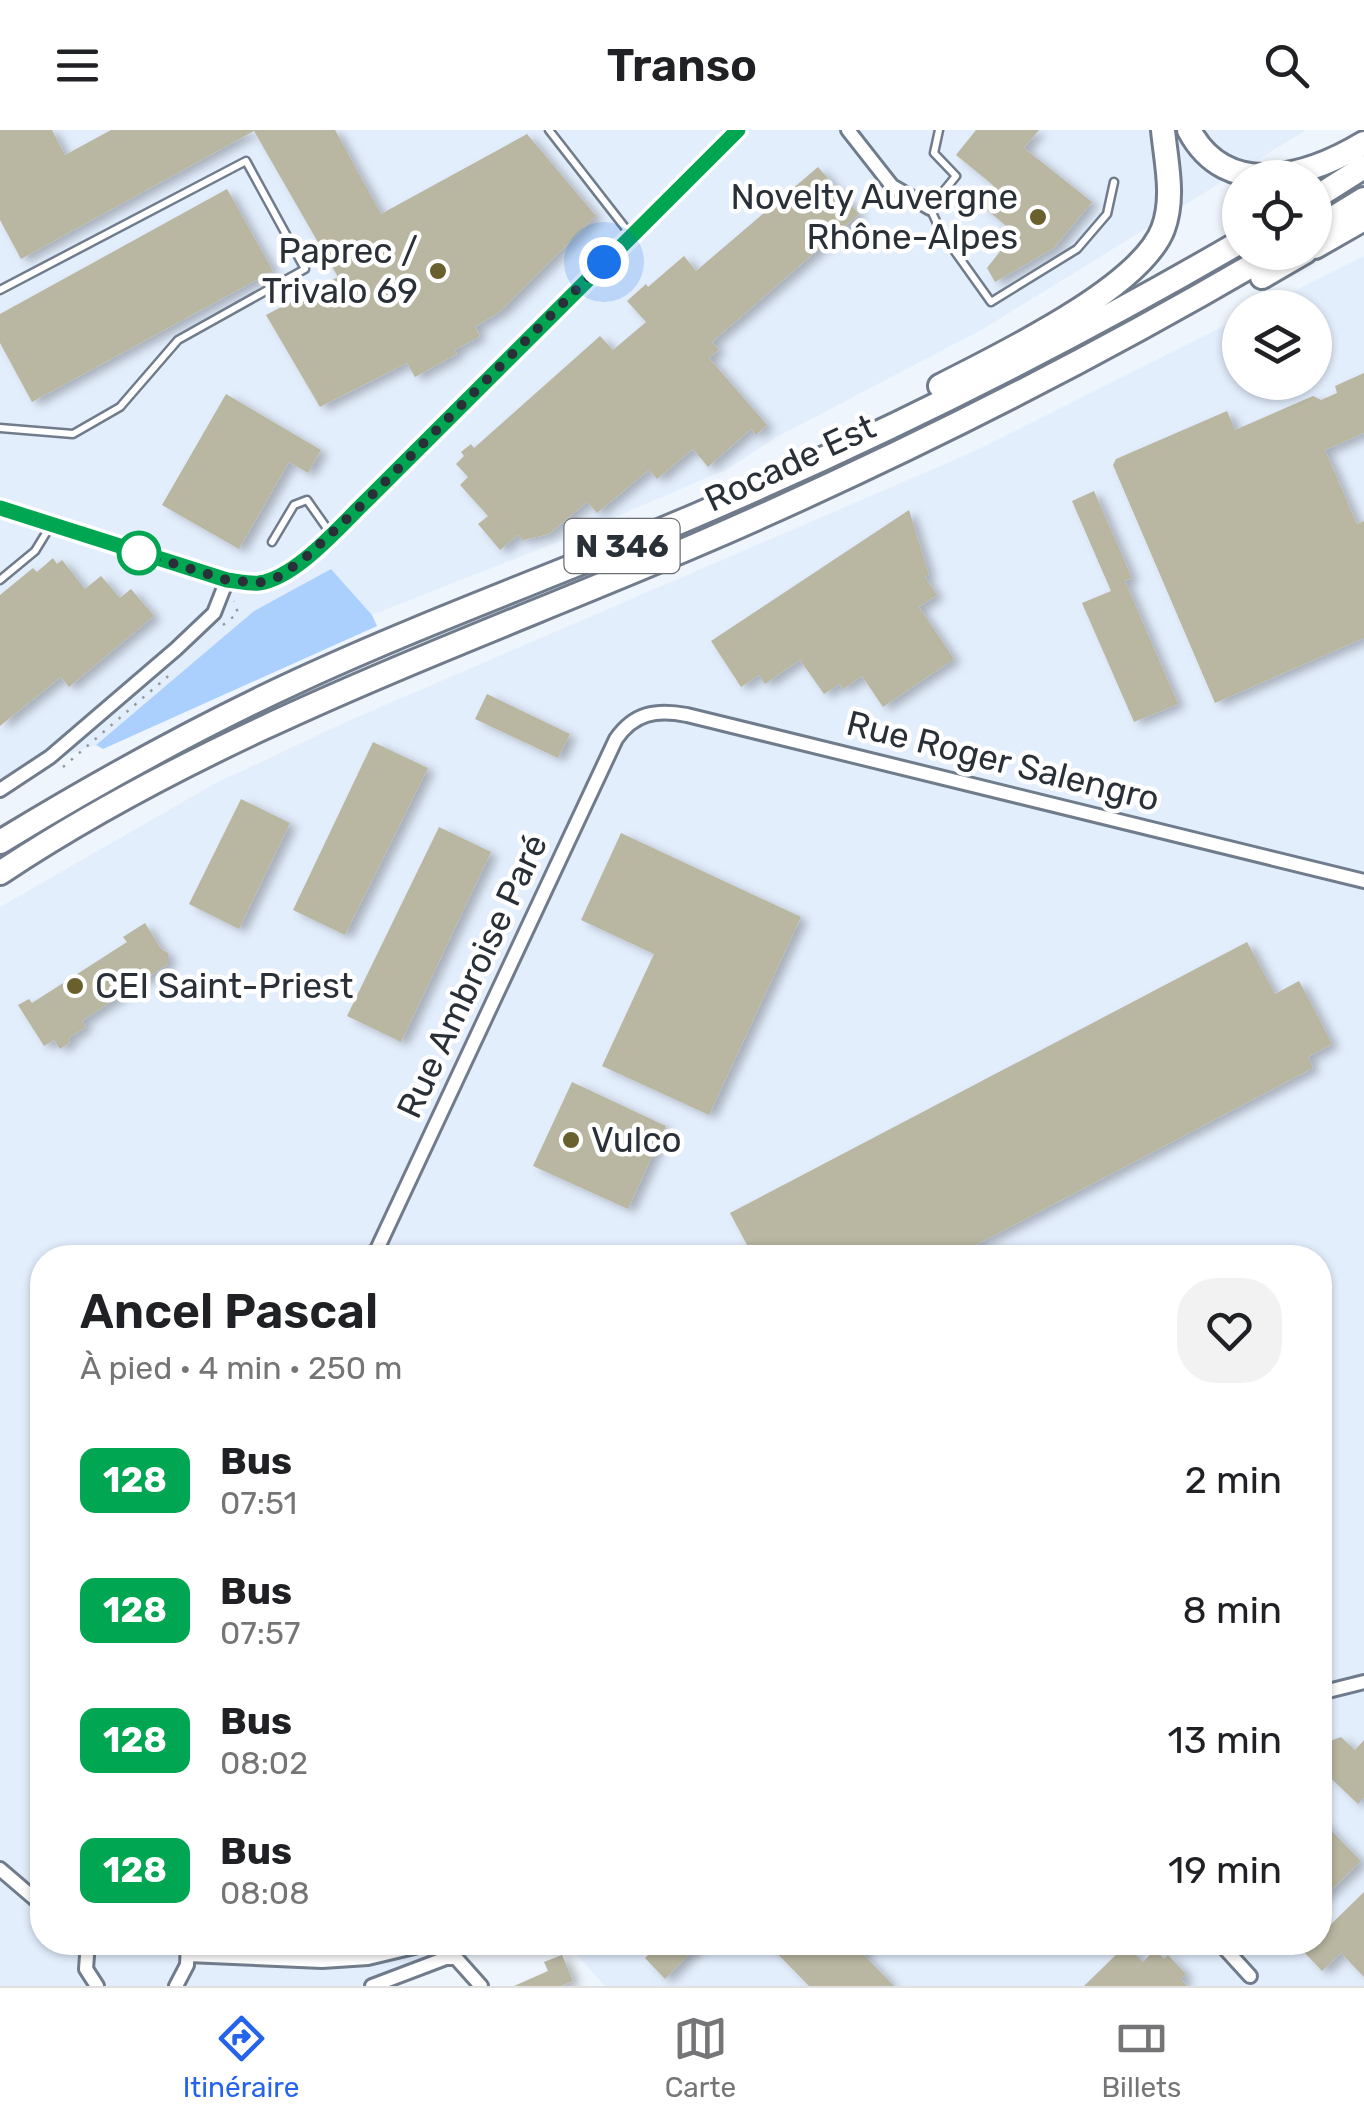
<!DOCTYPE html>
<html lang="fr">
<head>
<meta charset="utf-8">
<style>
  :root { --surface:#fff; --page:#f2f2f2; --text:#202124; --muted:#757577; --line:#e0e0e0; --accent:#2563eb }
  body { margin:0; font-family:Rubik,sans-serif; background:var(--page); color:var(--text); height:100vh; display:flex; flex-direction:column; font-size:38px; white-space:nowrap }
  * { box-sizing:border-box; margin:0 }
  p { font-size:32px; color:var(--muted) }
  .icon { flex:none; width:55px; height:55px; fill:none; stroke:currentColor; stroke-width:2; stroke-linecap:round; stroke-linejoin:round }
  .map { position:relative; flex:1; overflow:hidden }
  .details { position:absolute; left:30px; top:1115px; width:1302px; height:710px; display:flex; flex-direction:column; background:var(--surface); border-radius:40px; box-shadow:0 2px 8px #0004 }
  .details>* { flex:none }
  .badge { padding:0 20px; border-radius:15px; font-size:35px; line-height:65px }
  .controls { position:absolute; left:1222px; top:30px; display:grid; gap:20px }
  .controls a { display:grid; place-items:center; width:110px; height:110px; border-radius:50%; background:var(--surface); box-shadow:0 2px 8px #0004; font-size:50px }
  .you { position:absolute; width:50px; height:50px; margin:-25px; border:8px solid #fff; border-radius:50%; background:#1a73e8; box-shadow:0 0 0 15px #1a73e833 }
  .map>.badge { position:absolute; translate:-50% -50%; box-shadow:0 0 0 5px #fff }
  .round { display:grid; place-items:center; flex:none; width:105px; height:105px; border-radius:40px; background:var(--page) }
  .headline { display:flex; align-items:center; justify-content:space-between; height:170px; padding:0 50px }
  h1 { font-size:48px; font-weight:600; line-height:75px }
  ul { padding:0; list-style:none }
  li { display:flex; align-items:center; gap:30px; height:130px; padding:0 50px }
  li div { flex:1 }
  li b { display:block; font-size:38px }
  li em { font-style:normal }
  li .badge { min-width:110px; font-weight:700; text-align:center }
  header { display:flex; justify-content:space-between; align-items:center; height:130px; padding:0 50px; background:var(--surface); font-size:45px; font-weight:600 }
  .dock { display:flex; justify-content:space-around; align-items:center; height:140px; border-top:2px solid var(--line); background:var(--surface); font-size:28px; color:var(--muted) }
  .dock a { display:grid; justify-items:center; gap:5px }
  .dock .selected { color:var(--accent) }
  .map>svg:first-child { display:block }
  .built { fill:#e3eefd }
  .green { fill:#abd0fd }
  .building { fill:#b9b6a1; filter:url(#shadow) }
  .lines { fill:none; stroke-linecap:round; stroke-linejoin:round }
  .service-casing { stroke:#707c8c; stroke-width:11 }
  .minor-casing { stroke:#707c8c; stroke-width:18 }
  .trunk-casing { stroke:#707c8c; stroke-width:28 }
  .path { stroke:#9399a0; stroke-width:2.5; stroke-dasharray:2.5 8; stroke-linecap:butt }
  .service { stroke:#fff; stroke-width:6 }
  .minor { stroke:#fff; stroke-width:12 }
  .trunk { stroke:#fff; stroke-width:22 }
  .line-casing { stroke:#fff; stroke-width:22 }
  .line { stroke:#00a651; stroke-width:15 }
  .walk { stroke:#2a3037; stroke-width:10; stroke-dasharray:0 18 }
  .poi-dot { fill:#69602d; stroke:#fff; stroke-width:4 }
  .stop-dot { fill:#fff; stroke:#00a651; stroke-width:5 }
  .labels { text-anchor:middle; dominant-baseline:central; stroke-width:9; stroke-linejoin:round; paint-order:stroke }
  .shield { fill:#fff; stroke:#6a6e73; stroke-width:2.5 }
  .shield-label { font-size:32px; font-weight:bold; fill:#2a3037 }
  .poi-label { font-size:35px; fill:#2a3037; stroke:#fff; text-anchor:end }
  .street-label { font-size:35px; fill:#2a3037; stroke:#fff }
</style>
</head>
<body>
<header><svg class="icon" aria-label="menu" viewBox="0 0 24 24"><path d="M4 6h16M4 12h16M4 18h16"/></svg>Transo<svg class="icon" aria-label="search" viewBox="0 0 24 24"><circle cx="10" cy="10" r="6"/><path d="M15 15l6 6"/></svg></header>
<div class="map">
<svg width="1364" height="1856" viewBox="0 0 1364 1856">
  <defs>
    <filter id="shadow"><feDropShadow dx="7" dy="4" stdDeviation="5" flood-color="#0004"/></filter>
  </defs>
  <rect width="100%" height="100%" fill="#eff5fc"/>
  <!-- built -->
  <g class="built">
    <polygon points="0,0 1306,0 983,199 777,307 727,339 560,411 372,485 331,439 254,481 96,615 20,641 0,653"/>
    <polygon points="1364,126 1364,1856 605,1856 566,1813 1320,1812 1320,1128 42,1128 42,1812 508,1813 385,1856 0,1856 0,777 214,654 348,591 975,321 1240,188 1240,252 1315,252 1315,178 1262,177"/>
  </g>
  <!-- green -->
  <polygon class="green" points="331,439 372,485 377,496 103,619 96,615 254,481"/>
  <!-- building -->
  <g class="building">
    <polygon points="0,0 52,0 65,25 111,0 335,0 381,84 527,4 596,86 501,181 475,197 480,206 455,220 457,224 415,247 407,233 320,277 266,185 338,147 254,1 21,129 0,90"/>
    <polygon points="976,0 1039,0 1024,18 1092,72 1054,118 995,152 987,138 1008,111 1005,109 1012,101 979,73 993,55 956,25"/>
    <polygon points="818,37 859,84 712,212 719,220 709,228 767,295 756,305 751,299 708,337 693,319 657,349 649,340 597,383 587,372 549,404 523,410 518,405 500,420 478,394 488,386 460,355 468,347 456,334 464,326 461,322 471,314 474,318 600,206 613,220 646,192 627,171 646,154 648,157 684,126 696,141"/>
    <polygon points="227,59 273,141 32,272 0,213 0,184"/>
    <polygon points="1364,243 1364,303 1325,320 1357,394 1364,391 1364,508 1215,573 1113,335 1116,329 1227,281 1235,300 1313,266 1321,270 1337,263 1335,256"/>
    <polygon points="226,264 321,320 308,343 289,332 239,419 162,375"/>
    <polygon points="1094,361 1132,448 1125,451 1178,574 1134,592 1082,473 1111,461 1072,371"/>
    <polygon points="909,380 929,445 925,447 937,465 919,477 954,529 883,577 862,546 843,559 840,554 824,564 800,530 765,554 759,545 741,557 711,511"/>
    <polygon points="53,428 57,434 62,430 85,459 101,446 120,468 131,459 154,486 69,557 61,547 0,596 0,465 33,438 37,442"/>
    <polygon points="487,564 570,604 558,628 475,589"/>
    <polygon points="373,612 428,638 345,805 293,780"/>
    <polygon points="241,669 290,693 239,799 189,774"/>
    <polygon points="439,697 491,722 401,912 347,886"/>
    <polygon points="621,703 801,787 709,985 602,936 654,824 581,790"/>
    <polygon points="145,793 161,819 168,823 168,834 82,891 86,897 69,908 70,912 60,919 54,910 44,916 18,875 29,869 32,873 127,812 123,807"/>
    <polygon points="1247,812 1275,864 1299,851 1313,877 1332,914 1308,927 1313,938 951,1128 754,1128 730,1083"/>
    <polygon points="572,952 666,996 628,1079 533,1036"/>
    <polygon points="1341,1607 1355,1620 1364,1610 1364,1668 1358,1674 1320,1638 1320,1628 1324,1624 1322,1614"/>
    <polygon points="1320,1689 1361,1731 1320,1771"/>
    <polygon points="1364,1762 1364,1847 1341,1823 1322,1841 1303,1821 1312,1812 1320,1812 1320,1805"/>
    <polygon points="661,1812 702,1812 665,1849 645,1828"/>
    <polygon points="766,1812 871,1812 861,1822 894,1856 809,1856"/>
    <polygon points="1126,1815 1143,1832 1155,1819 1164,1829 1168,1825 1186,1844 1181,1849 1187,1856 1084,1856"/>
    <polygon points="562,1825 573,1851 561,1856 514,1856 548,1841 544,1832"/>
  </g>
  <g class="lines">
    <!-- service casing -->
    <g class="service-casing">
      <g id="service">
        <polyline points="549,0 630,104"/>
        <polyline points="939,0 934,23 956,46 930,78 941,102 991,172 1077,119 1107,84 1114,52"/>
        <polyline points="0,160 246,31 305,139 178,210 120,277 73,304 0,298"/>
        <polyline points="272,412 294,375 307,370 331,404"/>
        <polyline points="0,450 35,421 51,395"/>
      </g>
    </g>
    <!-- minor casing -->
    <g class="minor-casing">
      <g id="minor">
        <polyline points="848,0 892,56 930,78"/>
        <path d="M0 378 227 450C237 451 249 454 259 453 296 448 340 395 367 370L738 0"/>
        <polyline points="0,660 50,627 176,519 214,483 227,450"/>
        <path d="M373 1128 616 609C634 583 656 579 687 585L1364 751"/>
        <polyline points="1320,1563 1364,1552"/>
        <polyline points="0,1739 42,1775"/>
        <polyline points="88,1812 86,1839 97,1856"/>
        <polyline points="1219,1812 1250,1846"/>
        <polyline points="188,1825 322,1831 368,1828 435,1812"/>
        <polyline points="176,1856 187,1835 188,1812"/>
        <polyline points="372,1856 446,1828 456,1828 481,1856"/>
      </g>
    </g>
    <!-- trunk casing -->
    <g class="trunk-casing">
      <g id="trunk">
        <path d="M1189 0C1227 72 1309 46 1364 13"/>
        <polyline points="1315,68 1364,37"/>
        <polyline points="1315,99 1364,69"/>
        <polyline points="1315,117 1364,89"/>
        <polyline points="1262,147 1305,122"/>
        <path d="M940 256C998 226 1140 159 1163 99 1175 67 1166 32 1163 0"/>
        <path d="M0 712C97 653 196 598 300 550 430 490 567 441 699 384 884 304 1065 214 1240 112"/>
        <path d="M0 743C215 600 460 516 696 415 895 329 1088 232 1275 122"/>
      </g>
    </g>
    <!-- path -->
    <g class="path">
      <polyline points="223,495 238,483 234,471"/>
      <polyline points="63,637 174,541"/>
    </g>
    <!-- service -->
    <use href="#service" class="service"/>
    <!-- minor -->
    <use href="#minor" class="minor"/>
    <!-- trunk -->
    <use href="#trunk" class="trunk"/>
  </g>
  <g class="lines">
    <!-- line casing -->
    <g class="line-casing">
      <path id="line" d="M0 378 227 450C237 451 249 454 259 453 296 448 340 396 367 370L738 0"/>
    </g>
    <!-- line -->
    <use href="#line" class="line"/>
    <!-- walk -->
    <polyline class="walk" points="139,423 227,450 258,453 278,447 304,429 367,370 604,132"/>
  </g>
  <!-- markers -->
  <g class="poi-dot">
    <circle cx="1038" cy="87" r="10"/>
    <circle cx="438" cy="141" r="10"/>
    <circle cx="75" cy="856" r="10"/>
    <circle cx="571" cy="1010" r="10"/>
  </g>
  <circle class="stop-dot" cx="139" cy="423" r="20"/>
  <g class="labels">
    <!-- shield labels -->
    <rect class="shield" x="564.5" y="389" width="115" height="54" rx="8"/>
    <g class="shield-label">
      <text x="622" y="416">N 346</text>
    </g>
    <!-- poi labels -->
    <g class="poi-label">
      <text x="1018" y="67">Novelty Auvergne<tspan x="1018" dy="40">Rhône-Alpes</tspan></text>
      <text x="418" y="121">Paprec /<tspan x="418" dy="40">Trivalo 69</tspan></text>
      <text x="95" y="856" text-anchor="start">CEI Saint-Priest</text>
      <text x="591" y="1010" text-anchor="start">Vulco</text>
    </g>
    <!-- street labels -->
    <g class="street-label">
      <text transform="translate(790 333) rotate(-25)">Rocade Est</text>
      <text transform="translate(1003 631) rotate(14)">Rue Roger Salengro</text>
      <text transform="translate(472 846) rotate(-65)">Rue Ambroise Paré</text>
    </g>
  </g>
</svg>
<div class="controls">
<a><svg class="icon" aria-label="locate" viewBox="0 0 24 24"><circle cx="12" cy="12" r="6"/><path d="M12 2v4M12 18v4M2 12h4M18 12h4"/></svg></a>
<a><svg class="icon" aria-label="layers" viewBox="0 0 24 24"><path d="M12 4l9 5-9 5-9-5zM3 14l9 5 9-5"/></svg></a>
</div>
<div class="you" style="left:604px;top:132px"></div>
<section class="details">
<div class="headline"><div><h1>Ancel Pascal</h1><p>À pied · 4 min · 250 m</p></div><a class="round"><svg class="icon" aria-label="heart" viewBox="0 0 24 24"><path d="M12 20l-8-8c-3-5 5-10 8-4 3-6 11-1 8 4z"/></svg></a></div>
<ul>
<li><span class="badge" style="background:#00a651;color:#fff">128</span><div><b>Bus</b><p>07:51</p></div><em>2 min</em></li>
<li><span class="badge" style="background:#00a651;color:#fff">128</span><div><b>Bus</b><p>07:57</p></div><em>8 min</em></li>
<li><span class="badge" style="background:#00a651;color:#fff">128</span><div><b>Bus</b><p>08:02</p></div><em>13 min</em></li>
<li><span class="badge" style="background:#00a651;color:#fff">128</span><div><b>Bus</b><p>08:08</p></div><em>19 min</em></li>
</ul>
</section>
</div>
<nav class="dock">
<a class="selected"><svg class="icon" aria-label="directions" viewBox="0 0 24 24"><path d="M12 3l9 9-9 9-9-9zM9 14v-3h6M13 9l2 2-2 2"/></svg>Itinéraire</a>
<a><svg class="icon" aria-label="map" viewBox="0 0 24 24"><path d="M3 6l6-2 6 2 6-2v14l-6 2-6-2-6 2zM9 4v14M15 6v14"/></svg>Carte</a>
<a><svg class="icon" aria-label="tickets" viewBox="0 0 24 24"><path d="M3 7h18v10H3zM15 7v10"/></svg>Billets</a>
</nav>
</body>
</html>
